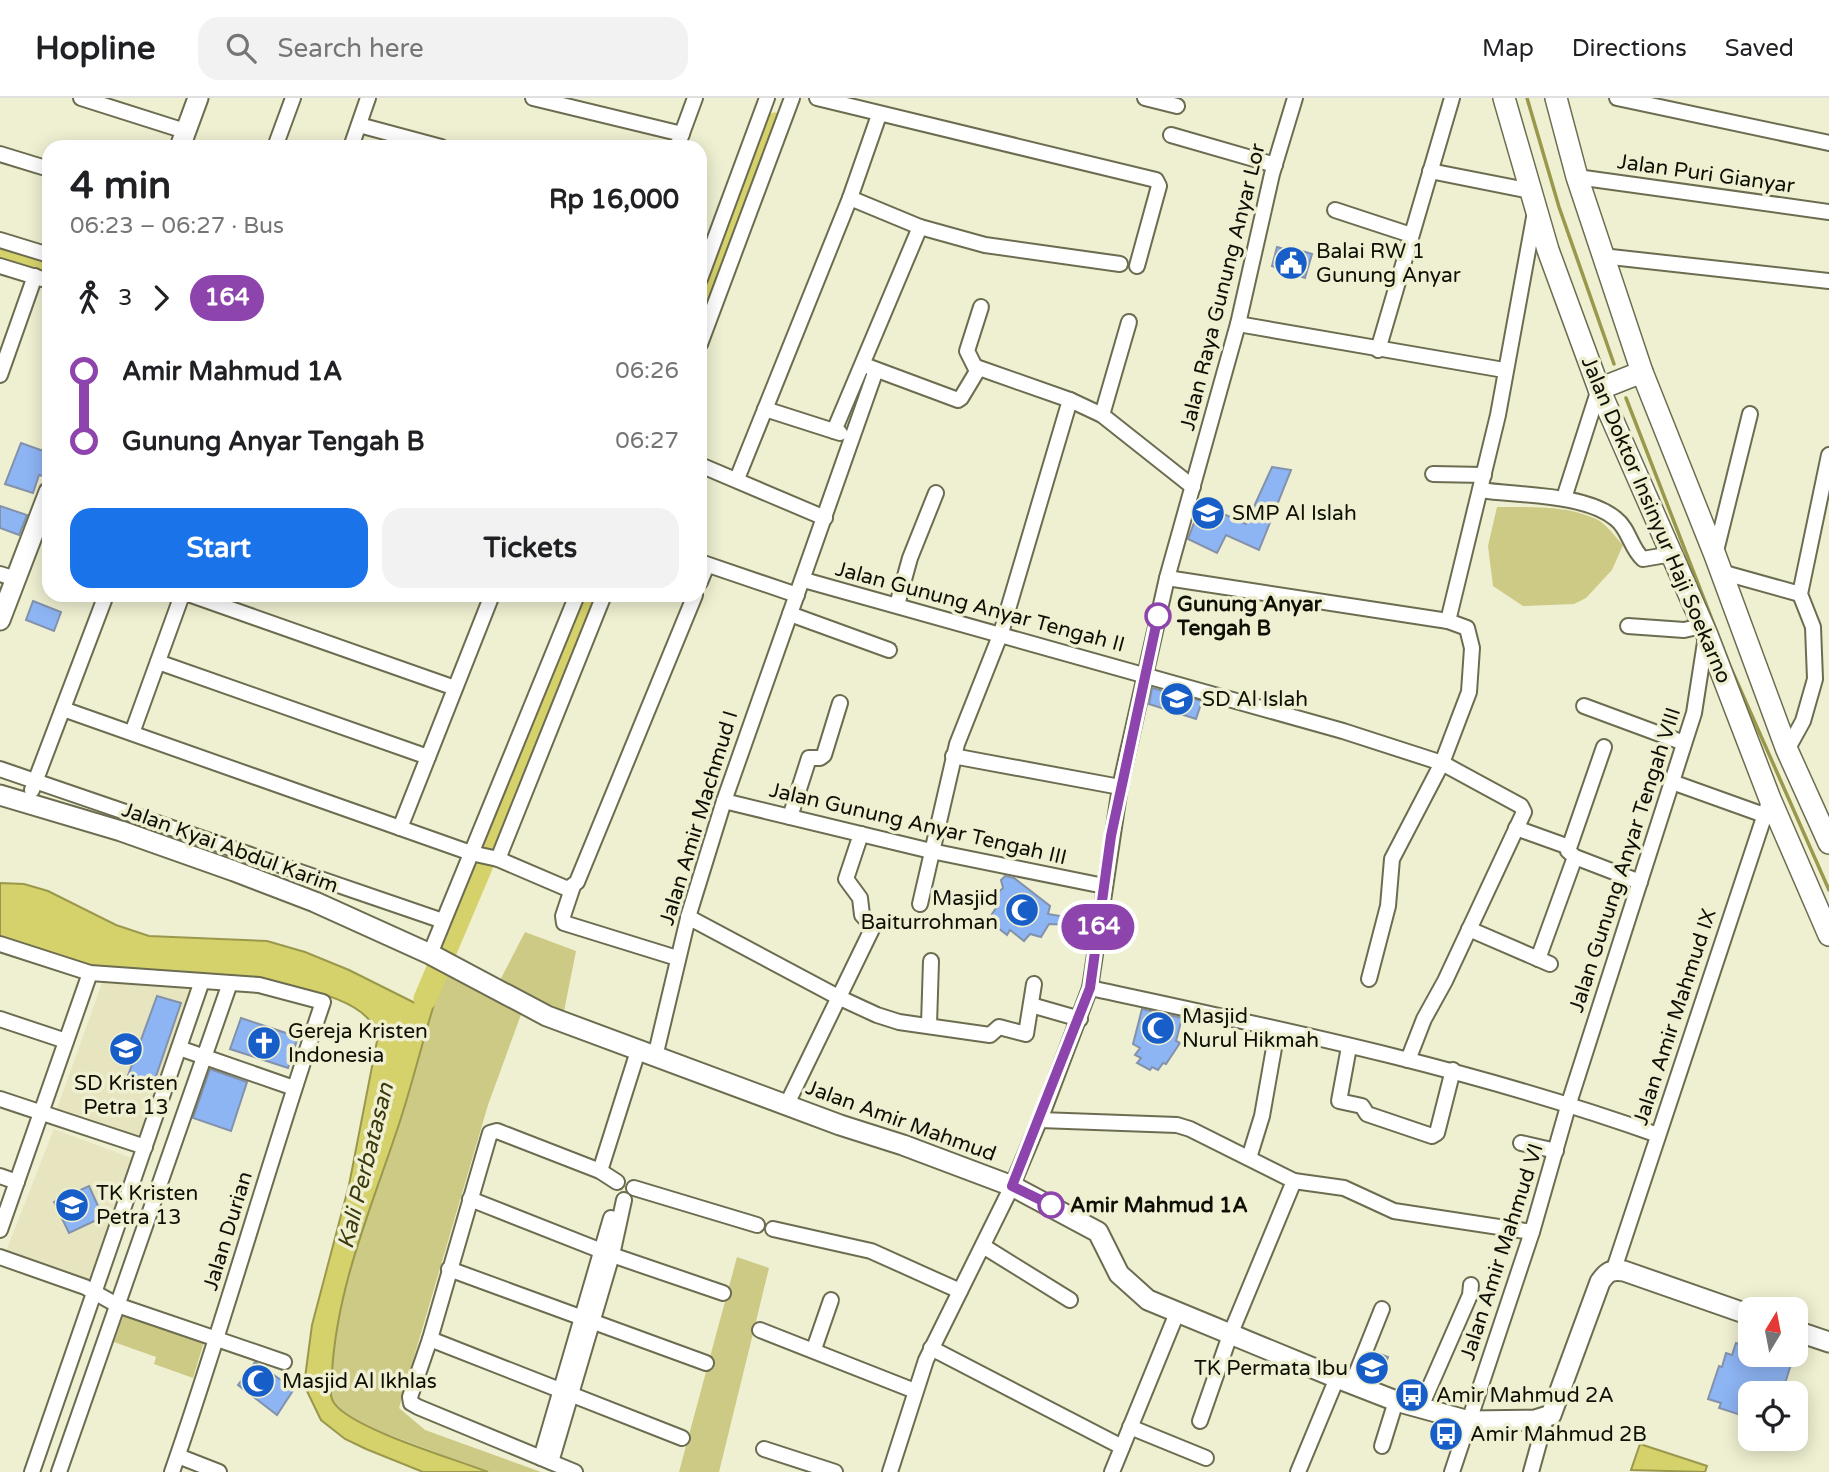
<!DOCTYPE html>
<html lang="en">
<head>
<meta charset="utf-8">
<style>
  :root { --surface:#fff; --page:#f2f2f2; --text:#202124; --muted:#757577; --line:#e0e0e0; --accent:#1a73e8 }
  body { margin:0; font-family:"Varela Round",sans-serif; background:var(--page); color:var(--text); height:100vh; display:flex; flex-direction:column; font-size:26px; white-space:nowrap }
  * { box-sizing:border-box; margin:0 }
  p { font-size:23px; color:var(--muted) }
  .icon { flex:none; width:38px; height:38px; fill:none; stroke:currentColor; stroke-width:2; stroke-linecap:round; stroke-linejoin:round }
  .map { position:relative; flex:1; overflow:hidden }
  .sheet { position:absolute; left:42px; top:42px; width:665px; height:462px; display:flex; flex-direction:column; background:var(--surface); border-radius:21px; box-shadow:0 4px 18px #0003 }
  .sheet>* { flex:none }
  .badge { padding:0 14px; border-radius:23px; font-size:24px; line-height:46px }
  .needle { width:46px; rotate:10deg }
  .fabs { position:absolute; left:1738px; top:1199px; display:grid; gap:14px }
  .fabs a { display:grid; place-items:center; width:70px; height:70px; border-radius:14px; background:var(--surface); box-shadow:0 4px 18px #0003; font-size:35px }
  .map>.badge { position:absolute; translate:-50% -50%; box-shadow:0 0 0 4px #fff }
  .legs { display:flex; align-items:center; gap:10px; height:77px; padding:0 28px; font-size:23px }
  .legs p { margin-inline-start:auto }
  .summary { display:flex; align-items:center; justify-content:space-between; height:119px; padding:0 28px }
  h1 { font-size:38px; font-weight:800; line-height:52px }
  .button { display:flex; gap:14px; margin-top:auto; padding:14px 28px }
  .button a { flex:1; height:80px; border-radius:21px; background:var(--accent); color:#fff; font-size:28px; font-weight:800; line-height:80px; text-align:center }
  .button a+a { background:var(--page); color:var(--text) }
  ul { padding:0 28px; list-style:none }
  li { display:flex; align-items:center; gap:24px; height:70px; font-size:26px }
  li i { display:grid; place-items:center; width:10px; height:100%; margin:0 9px; background:currentColor }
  li i::after { content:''; width:18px; height:18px; margin:-9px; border:5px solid; border-radius:50%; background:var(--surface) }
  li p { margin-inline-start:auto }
  li:first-child i { background:linear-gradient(#0000 50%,currentColor 0) }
  li:last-child i { background:linear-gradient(currentColor 50%,#0000 0) }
  header { display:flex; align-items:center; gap:42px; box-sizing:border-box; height:98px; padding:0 35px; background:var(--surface); border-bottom:2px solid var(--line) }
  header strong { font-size:33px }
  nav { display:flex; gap:38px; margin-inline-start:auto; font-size:24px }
  .search { width:490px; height:63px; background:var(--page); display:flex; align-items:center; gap:18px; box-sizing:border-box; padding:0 24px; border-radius:21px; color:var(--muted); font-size:26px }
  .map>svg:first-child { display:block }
  .built { fill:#e6e5c0 }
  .green { fill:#cdca86 }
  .water { fill:#d6d26b; stroke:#9a984c; stroke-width:2 }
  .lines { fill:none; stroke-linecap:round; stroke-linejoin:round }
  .stream { stroke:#9a984c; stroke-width:3.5 }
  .river { stroke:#d6d26b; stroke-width:23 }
  .building { fill:#8db4f3; stroke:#8392aa; stroke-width:2 }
  .street-casing { stroke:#6c6c51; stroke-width:18 }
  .secondary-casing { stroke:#6c6c51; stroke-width:23 }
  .primary-casing { stroke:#6c6c51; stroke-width:24 }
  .street { stroke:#fff; stroke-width:14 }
  .secondary { stroke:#fff; stroke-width:19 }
  .primary { stroke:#fff; stroke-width:21 }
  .line-1-casing { stroke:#fff; stroke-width:16 }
  .line-1 { stroke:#8e44ad; stroke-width:10 }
  .stop-1-dot { fill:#fff; stroke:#8e44ad; stroke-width:3.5 }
  .labels { text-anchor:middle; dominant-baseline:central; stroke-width:7; stroke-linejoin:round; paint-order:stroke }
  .street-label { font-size:21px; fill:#0f0f05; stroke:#efefd1 }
  .poi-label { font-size:21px; fill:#0f0f05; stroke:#efefd1; text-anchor:start }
  .stop-label { font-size:21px; font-weight:bold; fill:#0f0f05; stroke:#efefd1; text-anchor:start }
  .water-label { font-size:23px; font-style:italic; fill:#3a380c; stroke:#efefd1 }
</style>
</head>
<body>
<header>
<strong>Hopline</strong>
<div class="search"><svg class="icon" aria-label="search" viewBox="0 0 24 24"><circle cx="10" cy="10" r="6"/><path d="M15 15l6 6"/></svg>Search here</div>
<nav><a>Map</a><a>Directions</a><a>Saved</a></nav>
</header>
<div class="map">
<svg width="1829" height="1374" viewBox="0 0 1829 1374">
  <rect width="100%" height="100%" fill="#efefd1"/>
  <!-- built -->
  <g class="built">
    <polygon points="103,882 197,888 141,1046 56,1014"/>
    <polygon points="54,1031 137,1062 93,1184 6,1153"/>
  </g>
  <!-- green -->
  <g class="green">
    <path d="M1497 409C1529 409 1566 407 1596 421 1606 425 1615 439 1623 447L1612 472 1586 500 1574 506 1523 508 1493 488 1488 448Z"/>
    <polygon points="525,834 576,853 562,923 497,888"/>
    <polygon points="447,871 523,911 488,1007 399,1310 425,1332 541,1374 488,1374 361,1326 336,1308 331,1299 333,1251 348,1176 397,1032 424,935"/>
    <polygon points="737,1159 769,1170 719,1374 679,1374"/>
    <polygon points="124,1216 204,1244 193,1280 154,1266 156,1259 114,1244"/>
  </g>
  <!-- water -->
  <g class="water">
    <path d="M0 785 24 786 48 793 116 827 149 838 267 843 305 854 349 872 421 908 435 874 443 878C427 925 416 973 401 1020 374 1104 337 1185 332 1275 332 1284 328 1297 334 1305 352 1331 455 1361 488 1374H423L366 1351 345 1341 321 1322 304 1287 312 1227 349 1087 377 943C376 938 376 932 373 927 340 873 152 878 92 869 61 864 30 850 0 841Z"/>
    <polygon points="1640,1346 1707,1368 1705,1374 1631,1372"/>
  </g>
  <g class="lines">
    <!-- stream -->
    <g class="stream">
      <polyline points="1527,0 1559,109 1614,266"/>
      <polyline points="1626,300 1730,568 1829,792"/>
    </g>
    <!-- river -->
    <g class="river">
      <polyline points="0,155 49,170"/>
      <polyline points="700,220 775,26"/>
      <polyline points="425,901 566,568 593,497"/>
    </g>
  </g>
  <!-- building -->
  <g class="building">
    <polygon points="1277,149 1301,156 1302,153 1312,156 1305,180 1272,168"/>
    <polygon points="21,345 49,355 46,379 39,377 33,395 5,386"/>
    <polygon points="1272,369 1291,372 1259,452 1226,437 1217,455 1188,441 1201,406 1246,426"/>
    <polygon points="0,408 27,417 19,437 0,430"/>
    <polygon points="33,503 61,514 54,533 26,522"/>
    <polygon points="1152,590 1202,603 1196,621 1149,606"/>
    <polygon points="1005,778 1014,780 1050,808 1048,816 1072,820 1071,827 1049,826 1041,839 1030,836 1024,843 1010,832 1007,837 988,822 998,807 991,801 1003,790 1001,782"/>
    <polygon points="157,898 181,905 151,993 126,983"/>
    <polygon points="1142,911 1182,920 1176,943 1180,945 1166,966 1163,965 1158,972 1152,969 1150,972 1137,965 1141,960 1135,957 1140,950 1133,946"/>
    <polygon points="241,920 298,939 288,970 230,951"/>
    <polygon points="210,971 247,984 231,1033 193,1020"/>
    <polygon points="89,1088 103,1119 69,1135 54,1104"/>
    <polygon points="1736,1245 1750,1249 1750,1256 1770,1256 1792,1263 1782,1295 1750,1295 1750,1320 1719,1310 1721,1305 1708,1301 1719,1268 1722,1269 1726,1255 1732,1257"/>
    <polygon points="1375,1254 1388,1259 1379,1283 1366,1278"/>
    <polygon points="255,1264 294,1291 277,1317 238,1287"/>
  </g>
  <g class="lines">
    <!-- street casing -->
    <g class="street-casing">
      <g id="street">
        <polyline points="81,0 185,33"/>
        <polyline points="533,0 682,36"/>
        <polyline points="817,0 1156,82 1159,88 1137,168"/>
        <polyline points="1145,0 1177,8"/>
        <polyline points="1617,0 1829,45"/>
        <polyline points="359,27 441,49"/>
        <polyline points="1171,37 1275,67"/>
        <polyline points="275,49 293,0"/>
        <polyline points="351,49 368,0"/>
        <polyline points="677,49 695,0"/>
        <polyline points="0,56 49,71"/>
        <polyline points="1430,73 1531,93"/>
        <polyline points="1577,79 1829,114"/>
        <polyline points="850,100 920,129 985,147 1120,166"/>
        <polyline points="1335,112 1411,137"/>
        <polyline points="0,142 49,157"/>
        <polyline points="1602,158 1829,183"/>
        <polyline points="0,168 49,183"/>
        <polyline points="700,181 767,0"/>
        <polyline points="1238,226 1504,272"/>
        <polyline points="700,246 792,0"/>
        <polyline points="1378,252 1452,0"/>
        <polyline points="864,267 958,302 961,300 979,270 1070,302 1102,317 1193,389"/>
        <polyline points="976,271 967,253 981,209"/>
        <polyline points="0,277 35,178"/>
        <polyline points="765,311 840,335"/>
        <polyline points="1102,317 1129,224"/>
        <polyline points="834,333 920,129"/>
        <polyline points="700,367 825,420"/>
        <polyline points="1433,376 1484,377"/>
        <polyline points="737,381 850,100 879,17"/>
        <path d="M1480 392C1519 398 1585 395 1616 421 1629 431 1631 451 1643 461L1672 456"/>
        <polyline points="1564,400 1599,291"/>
        <polyline points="1715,457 1750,316"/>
        <polyline points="700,464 797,497"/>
        <polyline points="1721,474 1800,496"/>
        <polyline points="0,476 16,481"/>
        <polyline points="1167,480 1448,523 1467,530 1472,550 1469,594 1442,665 1392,761 1388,808 1369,881"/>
        <polyline points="804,482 1343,633 1442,665 1521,708 1524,714 1445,883 1424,921 1408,962"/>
        <polyline points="700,484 707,467"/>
        <polyline points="191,497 455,590"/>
        <polyline points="604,497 498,761 568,791 577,784 695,497"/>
        <polyline points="897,507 910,460 936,395"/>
        <polyline points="790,516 889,552"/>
        <polyline points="1448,523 1498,317 1535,114"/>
        <polyline points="1628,528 1684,532 1702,528"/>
        <polyline points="158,564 428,659"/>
        <polyline points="1584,608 1684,645"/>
        <polyline points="63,611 471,755 498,761"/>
        <polyline points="132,635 182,497"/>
        <polyline points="1604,649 1568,753 1575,759 1640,784"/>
        <polyline points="1787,652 1803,623 1815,581 1813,529 1800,496 1829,357"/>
        <polyline points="953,658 1120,689"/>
        <polyline points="0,671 443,823"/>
        <polyline points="1672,684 1764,717"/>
        <polyline points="32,692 106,497"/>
        <polyline points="724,703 931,753 1104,788"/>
        <polyline points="790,719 809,660 820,660 824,657 840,605"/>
        <polyline points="400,730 492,497"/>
        <polyline points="1516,730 1569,749"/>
        <polyline points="573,788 563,818 564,825 677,860"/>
        <polyline points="920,806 957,646 1001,535 1070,302"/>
        <polyline points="688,819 838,899 877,917 899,924 990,937 999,929 1026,936 1034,886"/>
        <polyline points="1469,831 1550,866"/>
        <path d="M0 846 90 875 259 887 323 904C270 1060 226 1219 172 1374"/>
        <polyline points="430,856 577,497"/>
        <polyline points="1538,861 1575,759"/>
        <path d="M1090 890C1281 931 1474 971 1658 1037"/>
        <polyline points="1031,907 1080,921"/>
        <polyline points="0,921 66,943"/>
        <polyline points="929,927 931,863"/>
        <polyline points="1349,949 1339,1003 1362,1008 1367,1016 1432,1038 1437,1035 1453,972"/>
        <polyline points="179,950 294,990"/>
        <polyline points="655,959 689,816 724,703 876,272"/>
        <polyline points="0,1001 145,1049"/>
        <polyline points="787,1006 873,829 862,817 860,800 846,781 861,736"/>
        <polyline points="1040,1022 1177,1027 1190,1031 1294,1083 1344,1090 1394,1113 1532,1134"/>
        <polyline points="1521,1045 1556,1053"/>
        <polyline points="1249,1060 1262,1018 1277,933"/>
        <polyline points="600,1073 638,953"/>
        <polyline points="0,1078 17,1084"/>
        <polyline points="634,1090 757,1127"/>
        <polyline points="470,1101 612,1157 723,1195"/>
        <polyline points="773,1131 871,1153 960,1193"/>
        <polyline points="0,1132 90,875"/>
        <polyline points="983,1148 1070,1202"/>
        <polyline points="0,1159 85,1189 117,1207 284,1264"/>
        <polyline points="449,1171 706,1265"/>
        <polyline points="1614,1171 1770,701"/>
        <polyline points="760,1232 915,1293"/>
        <polyline points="430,1241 682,1340"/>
        <polyline points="931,1250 1122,1349"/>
        <polyline points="814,1251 831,1202"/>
        <polyline points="1352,1286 1382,1211"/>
        <polyline points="1420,1311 1470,1197 1471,1187"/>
        <polyline points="1200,1323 1230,1237 1294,1083"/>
        <polyline points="1130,1329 1206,1360"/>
        <polyline points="1382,1348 1396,1303"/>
        <polyline points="764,1351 835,1374"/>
        <polyline points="178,1358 219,1374"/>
        <polyline points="541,1360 611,1120"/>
        <polyline points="551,1364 612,1157 624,1102"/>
        <polyline points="32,1374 202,883"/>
        <polyline points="59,1374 230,885"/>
        <polyline points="575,1374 418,1309 411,1305 410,1299 430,1241 490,1035 497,1033 600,1073 617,1084"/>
        <polyline points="890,1374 926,1262 1012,1088 1043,1014 1090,890 1120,689 1167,480 1238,226 1272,76 1295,0"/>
        <polyline points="1112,1374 1177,1215"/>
        <polyline points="1298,1374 1337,1280"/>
        <polyline points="1452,1374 1532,1134 1569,1005 1694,615 1706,538"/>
        <polyline points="1531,1374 1546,1320"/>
      </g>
    </g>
    <!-- secondary casing -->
    <g class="secondary-casing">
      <g id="secondary">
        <polyline points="180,49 198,0"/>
        <polyline points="0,522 49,394"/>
        <path d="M0 697 121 733 234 773 315 804 430 856 547 918 840 1027 903 1047 1012 1088 1098 1134 1119 1176 1148 1202 1337 1280 1396 1303 1469 1323 1535 1322 1551 1317 1600 1184C1607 1174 1611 1171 1624 1173L1750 1217"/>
        <polyline points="1796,1233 1829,1244"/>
      </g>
    </g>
    <!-- primary casing -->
    <g class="primary-casing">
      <g id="primary">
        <polyline points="1504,0 1548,152 1599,291 1707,537 1770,701 1829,837"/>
        <polyline points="1556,0 1577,79 1642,274 1715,457 1787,652 1829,745"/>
        <polyline points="1599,291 1642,274"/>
      </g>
    </g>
    <!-- street -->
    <use href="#street" class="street"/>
    <!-- secondary -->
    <use href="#secondary" class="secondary"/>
    <!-- primary -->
    <use href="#primary" class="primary"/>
  </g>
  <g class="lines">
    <!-- line-1 casing -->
    <g class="line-1-casing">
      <polyline id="line-1" points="1051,1107 1012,1088 1090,890 1111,738 1158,518"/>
    </g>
    <!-- line-1 -->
    <use href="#line-1" class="line-1"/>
  </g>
  <!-- icons -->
  <defs>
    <g id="civic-disc" transform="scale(1.75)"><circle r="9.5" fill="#175ec9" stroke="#efefd1"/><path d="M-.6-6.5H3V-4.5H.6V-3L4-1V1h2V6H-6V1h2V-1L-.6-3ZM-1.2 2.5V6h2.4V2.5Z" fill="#fff"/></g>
    <g id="school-disc" transform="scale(1.75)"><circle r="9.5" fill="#175ec9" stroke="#efefd1"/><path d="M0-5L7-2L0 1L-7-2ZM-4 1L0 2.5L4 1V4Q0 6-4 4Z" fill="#fff"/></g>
    <g id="mosque-disc" transform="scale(1.75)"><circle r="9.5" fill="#175ec9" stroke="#efefd1"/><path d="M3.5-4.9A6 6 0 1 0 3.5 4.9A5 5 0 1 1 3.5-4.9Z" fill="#fff"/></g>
    <g id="church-disc" transform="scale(1.75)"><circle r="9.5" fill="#175ec9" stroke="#efefd1"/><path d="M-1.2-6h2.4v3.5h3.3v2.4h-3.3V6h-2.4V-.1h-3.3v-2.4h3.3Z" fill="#fff"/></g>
    <g id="bus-disc" transform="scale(1.75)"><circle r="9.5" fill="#175ec9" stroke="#efefd1"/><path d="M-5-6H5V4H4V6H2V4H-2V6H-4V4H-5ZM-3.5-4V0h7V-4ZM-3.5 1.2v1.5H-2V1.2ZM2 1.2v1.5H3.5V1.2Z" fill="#fff"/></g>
  </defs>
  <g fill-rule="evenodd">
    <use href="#civic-disc" x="1291" y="165"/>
    <use href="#school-disc" x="1208" y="415"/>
    <use href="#school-disc" x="1177" y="601"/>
    <use href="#mosque-disc" x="1022" y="812"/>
    <use href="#mosque-disc" x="1158" y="930"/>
    <use href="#church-disc" x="264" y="945"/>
    <use href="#school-disc" x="126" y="951"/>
    <use href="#school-disc" x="72" y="1107"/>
    <use href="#school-disc" x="1372" y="1270"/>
    <use href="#mosque-disc" x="258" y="1283"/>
    <use href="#bus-disc" x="1412" y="1297"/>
    <use href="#bus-disc" x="1446" y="1336"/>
  </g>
  <!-- markers -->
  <g class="stop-1-dot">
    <circle cx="1158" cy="518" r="12"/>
    <circle cx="1051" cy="1107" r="12"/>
  </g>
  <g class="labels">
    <!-- street labels -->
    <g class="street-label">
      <text transform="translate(1706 76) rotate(8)">Jalan Puri Gianyar</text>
      <text transform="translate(1223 189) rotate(-76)">Jalan Raya Gunung Anyar Lor</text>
      <text transform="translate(1656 422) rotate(67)">Jalan Doktor Insinyur Haji Soekarno</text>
      <text transform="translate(980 509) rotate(15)">Jalan Gunung Anyar Tengah II</text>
      <text transform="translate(699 720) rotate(-73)">Jalan Amir Machmud I</text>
      <text transform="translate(918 726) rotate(13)">Jalan Gunung Anyar Tengah III</text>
      <text transform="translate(230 750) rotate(20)">Jalan Kyai Abdul Karim</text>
      <text transform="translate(1625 762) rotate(-72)">Jalan Gunung Anyar Tengah VIII</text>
      <text transform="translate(1675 919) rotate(-72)">Jalan Amir Mahmud IX</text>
      <text transform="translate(901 1023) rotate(20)">Jalan Amir Mahmud</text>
      <text transform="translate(228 1133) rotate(-73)">Jalan Durian</text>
      <text transform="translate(1502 1154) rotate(-72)">Jalan Amir Mahmud VI</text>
    </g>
    <!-- poi labels -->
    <g class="poi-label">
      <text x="1316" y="153">Balai RW 1<tspan x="1316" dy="24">Gunung Anyar</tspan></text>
      <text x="1232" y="415">SMP Al Islah</text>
      <text x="1202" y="601">SD Al Islah</text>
      <text x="998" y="800" text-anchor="end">Masjid<tspan x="998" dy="24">Baiturrohman</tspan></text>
      <text x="1182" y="918">Masjid<tspan x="1182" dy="24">Nurul Hikmah</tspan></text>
      <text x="288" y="933">Gereja Kristen<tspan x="288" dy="24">Indonesia</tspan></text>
      <text x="126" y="985" text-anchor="middle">SD Kristen<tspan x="126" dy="24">Petra 13</tspan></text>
      <text x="96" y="1095">TK Kristen<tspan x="96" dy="24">Petra 13</tspan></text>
      <text x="1348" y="1270" text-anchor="end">TK Permata Ibu</text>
      <text x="282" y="1283">Masjid Al Ikhlas</text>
      <text x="1436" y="1297">Amir Mahmud 2A</text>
      <text x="1470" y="1336">Amir Mahmud 2B</text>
    </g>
    <!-- stop labels -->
    <g class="stop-label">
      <text x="1177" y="506">Gunung Anyar<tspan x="1177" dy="24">Tengah B</tspan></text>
      <text x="1070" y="1107">Amir Mahmud 1A</text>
    </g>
    <!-- water labels -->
    <g class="water-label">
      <text transform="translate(366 1068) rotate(-76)">Kali Perbatasan</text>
    </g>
  </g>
</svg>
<div class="fabs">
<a><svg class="needle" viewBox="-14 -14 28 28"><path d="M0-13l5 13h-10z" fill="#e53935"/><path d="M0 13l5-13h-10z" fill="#757577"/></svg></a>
<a><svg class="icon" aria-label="locate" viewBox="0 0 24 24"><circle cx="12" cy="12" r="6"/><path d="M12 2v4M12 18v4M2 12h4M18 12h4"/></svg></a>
</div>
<b class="badge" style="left:1098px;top:829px;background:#8e44ad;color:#fff">164</b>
<section class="sheet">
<div class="summary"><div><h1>4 min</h1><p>06:23 – 06:27 · Bus</p></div><b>Rp 16,000</b></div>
<div class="legs"><svg class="icon" aria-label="walk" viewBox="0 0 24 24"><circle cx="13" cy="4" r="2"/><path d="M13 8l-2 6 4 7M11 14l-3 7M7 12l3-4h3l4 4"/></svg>3<svg class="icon" aria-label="forward" viewBox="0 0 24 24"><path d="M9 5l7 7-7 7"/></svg><b class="badge" style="background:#8e44ad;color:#fff">164</b></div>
<ul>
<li><i style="color:#8e44ad"></i><b>Amir Mahmud 1A</b><p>06:26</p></li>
<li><i style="color:#8e44ad"></i><b>Gunung Anyar Tengah B</b><p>06:27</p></li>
</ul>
<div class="button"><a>Start</a><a>Tickets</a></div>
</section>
</div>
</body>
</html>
